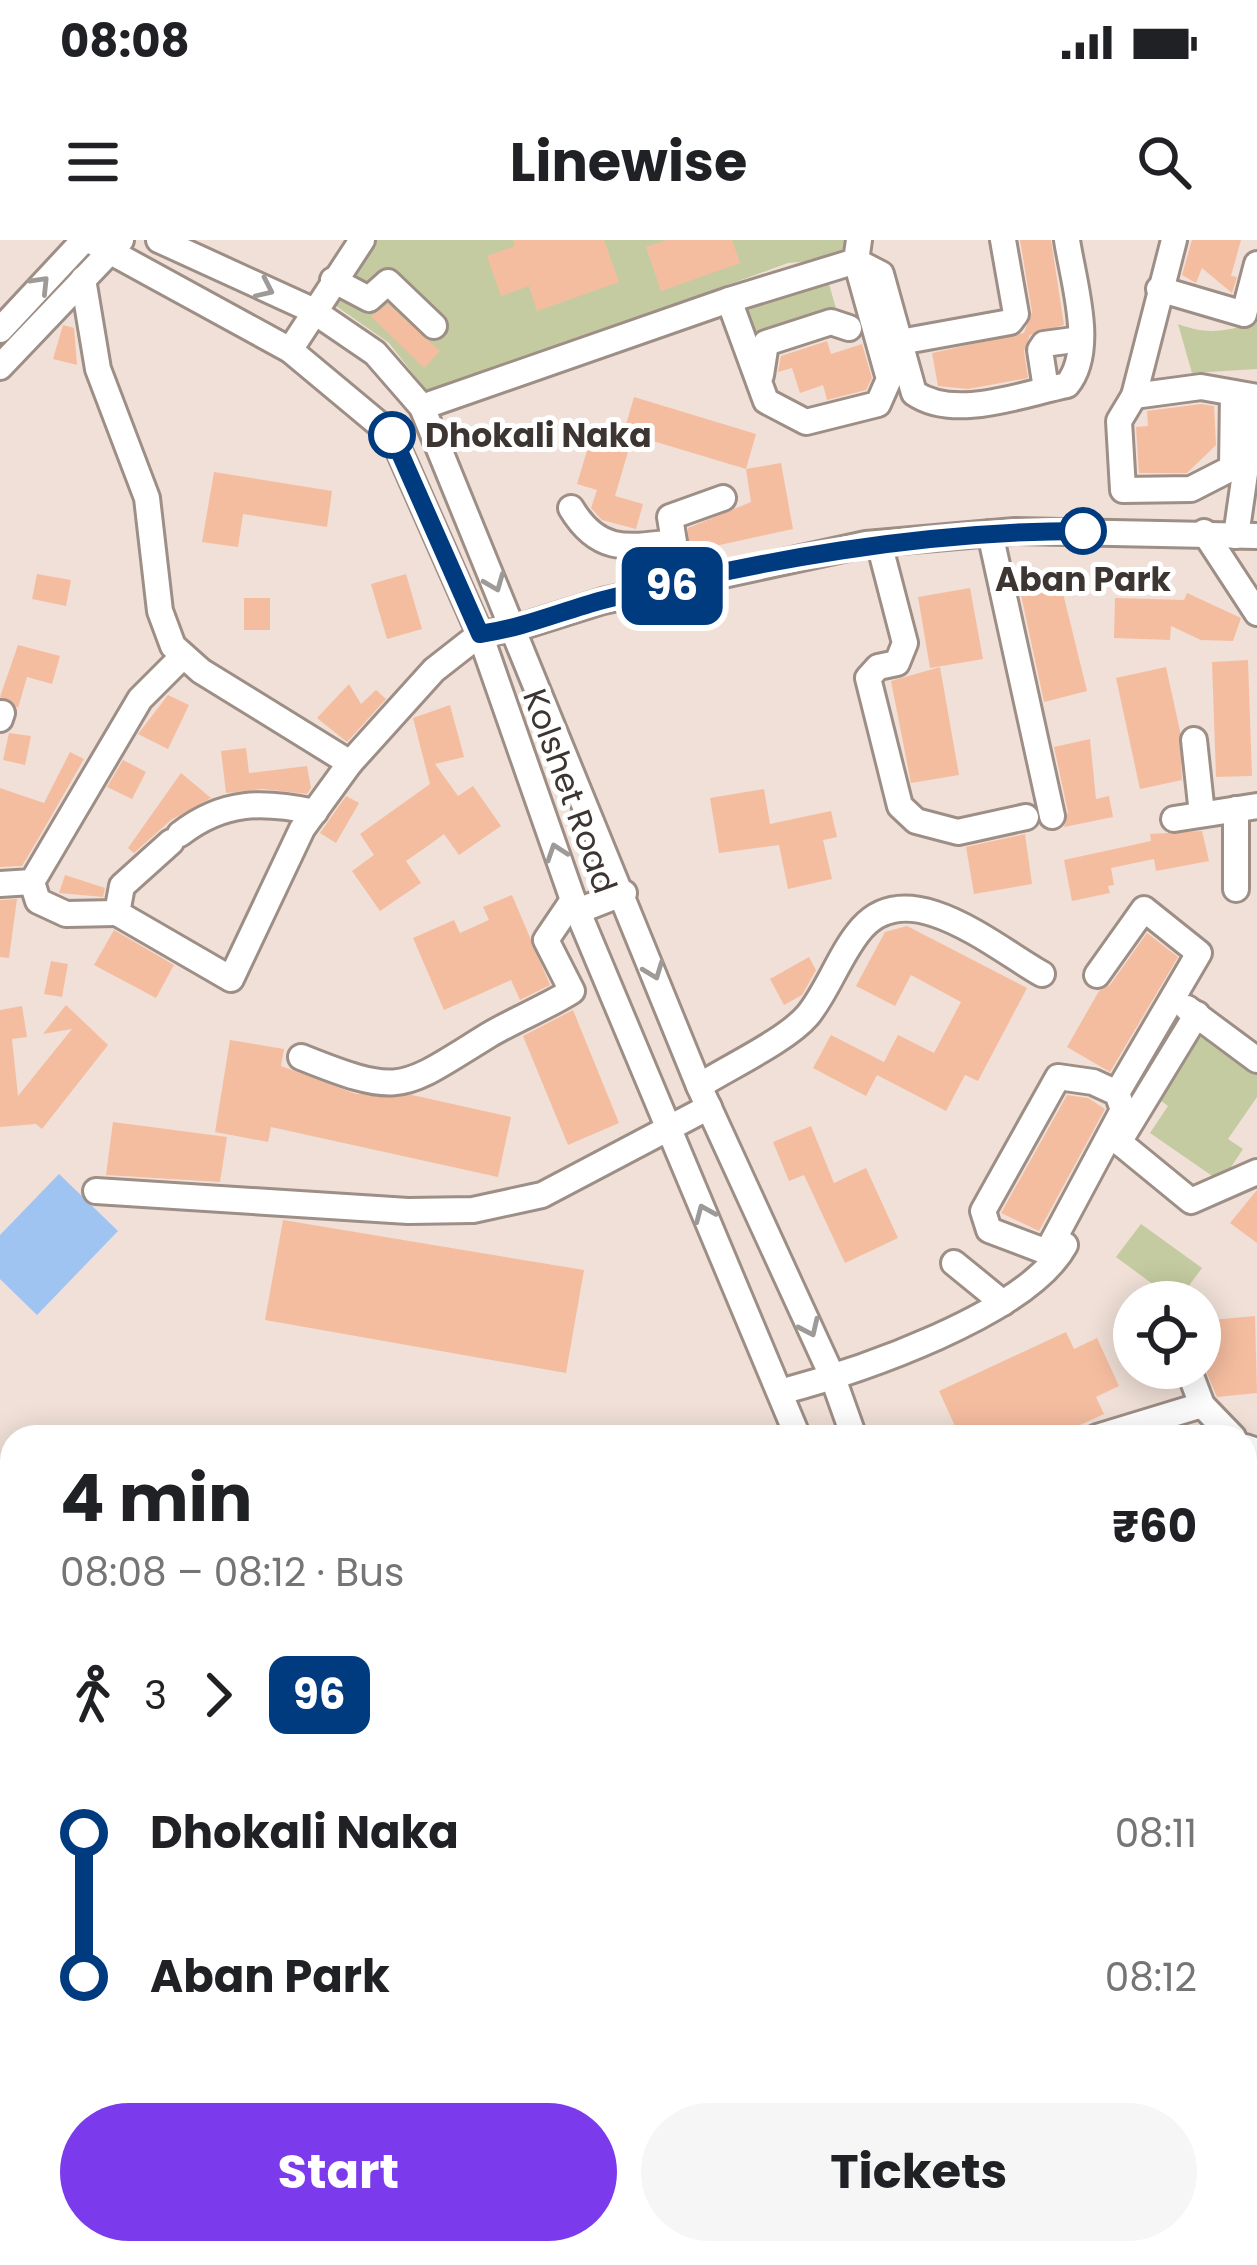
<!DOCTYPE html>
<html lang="en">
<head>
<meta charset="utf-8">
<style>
  :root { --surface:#fff; --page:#f6f6f6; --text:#202124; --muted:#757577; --accent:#7c3aed }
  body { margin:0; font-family:Poppins,sans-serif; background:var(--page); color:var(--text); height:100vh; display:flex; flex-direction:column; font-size:45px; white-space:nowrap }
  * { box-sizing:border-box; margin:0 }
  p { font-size:39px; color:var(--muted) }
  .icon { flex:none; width:66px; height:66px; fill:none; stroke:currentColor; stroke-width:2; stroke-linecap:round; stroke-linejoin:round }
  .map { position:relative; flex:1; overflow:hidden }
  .details { position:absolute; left:0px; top:1185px; width:1257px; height:840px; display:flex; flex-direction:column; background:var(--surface); border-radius:36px 36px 0 0; box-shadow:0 6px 30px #0003 }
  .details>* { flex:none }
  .badge { padding:0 24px; border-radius:18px; font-size:42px; line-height:78px }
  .fabs { position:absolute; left:1113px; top:1041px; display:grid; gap:24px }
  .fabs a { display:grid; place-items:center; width:108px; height:108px; border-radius:50%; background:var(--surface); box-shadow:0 6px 30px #0003; font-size:60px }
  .map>.badge { position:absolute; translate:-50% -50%; box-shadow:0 0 0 6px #fff }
  .legs { display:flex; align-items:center; gap:18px; height:132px; padding:0 60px; font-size:39px }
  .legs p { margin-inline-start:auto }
  .overview { display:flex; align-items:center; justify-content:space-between; height:204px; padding:0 60px }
  h1 { font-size:66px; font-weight:700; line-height:90px }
  .action { display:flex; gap:24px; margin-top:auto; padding:24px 60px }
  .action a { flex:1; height:138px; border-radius:72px; background:var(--accent); color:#fff; font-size:48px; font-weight:700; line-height:138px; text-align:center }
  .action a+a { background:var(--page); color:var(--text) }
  ul { padding:0 60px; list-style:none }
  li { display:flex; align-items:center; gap:42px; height:144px; font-size:45px }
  li i { display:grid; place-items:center; width:18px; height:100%; margin:0 15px; background:currentColor }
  li i::after { content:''; width:30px; height:30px; margin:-15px; border:9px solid; border-radius:50%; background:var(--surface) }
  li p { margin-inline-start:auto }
  li:first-child i { background:linear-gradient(#0000 50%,currentColor 0) }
  li:last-child i { background:linear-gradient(currentColor 50%,#0000 0) }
  .status { display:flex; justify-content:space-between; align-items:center; height:84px; padding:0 60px; background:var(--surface); direction:ltr }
  .status svg { height:33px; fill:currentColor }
  header { display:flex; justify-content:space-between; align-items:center; height:156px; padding:0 60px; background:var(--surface); font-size:54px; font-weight:700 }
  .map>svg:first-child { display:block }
  .green { fill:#c5cba0 }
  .water { fill:#a0c4f2 }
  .building { fill:#f5bda0 }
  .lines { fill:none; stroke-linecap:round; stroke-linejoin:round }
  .minor-tunnel { stroke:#ccbeb6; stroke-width:24; stroke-dasharray:24 12; stroke-linecap:butt }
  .minor-casing { stroke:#9d8e86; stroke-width:30 }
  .minor { stroke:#fff; stroke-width:24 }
  .oneway { stroke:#9e9a98 }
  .line-1-casing { stroke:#fff; stroke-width:27 }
  .line-1 { stroke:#003b80; stroke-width:18 }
  .stop-1-dot { fill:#fff; stroke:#003b80; stroke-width:6 }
  .labels { text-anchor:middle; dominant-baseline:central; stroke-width:10; stroke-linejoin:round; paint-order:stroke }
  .stop-label { font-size:33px; font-weight:bold; fill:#3c3532; stroke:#fff; text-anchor:start }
  .street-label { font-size:33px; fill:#3c3532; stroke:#fff }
</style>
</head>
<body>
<div class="status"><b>08:08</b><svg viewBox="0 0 49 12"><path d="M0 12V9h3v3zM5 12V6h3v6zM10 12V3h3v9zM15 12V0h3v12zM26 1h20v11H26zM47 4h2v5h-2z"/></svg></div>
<header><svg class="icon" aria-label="menu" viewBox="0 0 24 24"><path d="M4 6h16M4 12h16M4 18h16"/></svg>Linewise<svg class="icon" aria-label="search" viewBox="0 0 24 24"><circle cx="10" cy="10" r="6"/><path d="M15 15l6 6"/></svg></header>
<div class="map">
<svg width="1257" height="2025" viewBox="0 0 1257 2025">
  <rect width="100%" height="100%" fill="#f0e0d7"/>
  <!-- green -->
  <g class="green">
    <polygon points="371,0 849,0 847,18 788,23 428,153 389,103 336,66"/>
    <polygon points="828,41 836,68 751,96 741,64"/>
    <path d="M1257 70V129L1192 133 1178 84C1204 94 1221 92 1248 85Z"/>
    <polygon points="1183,781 1257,832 1257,857 1228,899 1243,909 1221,942 1150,893 1168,866 1139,845"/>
    <polygon points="1141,984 1202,1028 1177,1062 1116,1017"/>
    <polygon points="0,1288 12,1321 12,1780 0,1777"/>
    <polygon points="1257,1393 1257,1726 1245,1699 1245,1399"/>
  </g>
  <!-- water -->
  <polygon class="water" points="59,934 118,991 37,1075 0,1039 0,995"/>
  <!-- building -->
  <g class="building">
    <polygon points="513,0 604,0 619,42 537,71 529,46 501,56 487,16 515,6"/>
    <polygon points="667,0 732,0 740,23 661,51 646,7"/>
    <polygon points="1020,0 1051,0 1064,85 1030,95 1024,111 1028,138 968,149 938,146 932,113 1024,93 1032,72"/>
    <polygon points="1192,0 1241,0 1231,36 1237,37 1232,53 1202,28 1196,43 1182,35"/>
    <polygon points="388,64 440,111 424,128 371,76"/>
    <polygon points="63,85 74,88 77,125 53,119"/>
    <polygon points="827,101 831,114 862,104 872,138 866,150 827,160 823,145 800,153 792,128 778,132 781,116"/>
    <polygon points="634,157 756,194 746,229 633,195 615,256 643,264 636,289 602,280 591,268 597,250 577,244 595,184 624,192"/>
    <polygon points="1201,164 1214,166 1216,205 1187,233 1139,233 1136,187 1148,186 1147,171"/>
    <polygon points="781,223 793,289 688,312 688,288 751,262 746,229"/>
    <polygon points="214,232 332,251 327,287 243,274 238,307 202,302"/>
    <polygon points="37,334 71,340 66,366 32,359"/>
    <polygon points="406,334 422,389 387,399 371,344"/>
    <polygon points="1061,345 1087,451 1044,462 1021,355"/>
    <polygon points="970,348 983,419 930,428 918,357"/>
    <polygon points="1187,353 1241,378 1233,401 1201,400 1171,386 1170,400 1114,398 1115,358 1184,360"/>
    <rect x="244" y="358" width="26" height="32"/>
    <polygon points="18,405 60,416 52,444 27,437 18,468 0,457"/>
    <polygon points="1248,420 1252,536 1216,537 1212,422"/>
    <polygon points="940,427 959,535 911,543 891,441"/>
    <polygon points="1166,427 1180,491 1182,540 1140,549 1116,438"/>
    <polygon points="349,444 361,464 376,450 386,459 347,502 317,478"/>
    <polygon points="168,455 189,465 168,509 138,494"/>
    <polygon points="450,465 464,517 435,524 458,556 473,546 501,586 459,615 444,594 429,605 406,621 421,643 380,671 352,631 374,615 360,594 430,544 413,478"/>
    <polygon points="9,493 31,496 25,525 3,520"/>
    <polygon points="1090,499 1096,559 1109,556 1113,577 1064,587 1068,572 1054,507"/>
    <polygon points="246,508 249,533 307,526 311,548 307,554 262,549 226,553 221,511"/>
    <polygon points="70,512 84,519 41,594 22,626 0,627 0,548 44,563"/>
    <polygon points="123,520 146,532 132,559 107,547"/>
    <polygon points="181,533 211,558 171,580 134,613 128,608"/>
    <polygon points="764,549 770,584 831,571 837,597 823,600 832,639 788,649 779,605 719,613 710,558"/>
    <polygon points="346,556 359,563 336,603 320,593"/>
    <polygon points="1202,591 1209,621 1156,631 1154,619 1111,628 1114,645 1108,646 1110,653 1072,661 1064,620 1151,601 1150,594"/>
    <polygon points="1025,594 1032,644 974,654 966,607"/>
    <polygon points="65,635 105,648 103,657 59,653"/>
    <polygon points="512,655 550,745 520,760 511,740 444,770 413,698 454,680 460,693 489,680 483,667"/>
    <polygon points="17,659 9,718 0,717 0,660"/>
    <polygon points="907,686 1027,748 978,841 965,835 946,871 877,835 866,856 813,828 831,795 884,822 898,795 934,813 961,762 911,735 895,766 856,746 885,692"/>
    <polygon points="114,690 174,725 156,758 94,725"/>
    <polygon points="1147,693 1178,717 1110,832 1067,807 1099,751 1110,745"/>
    <polygon points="809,717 816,730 802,755 784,765 770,739"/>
    <polygon points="51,721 68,724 62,757 44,754"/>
    <polygon points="66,765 108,805 42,889 36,884 0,887 0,770 22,766 27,797 12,799 18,856 72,789 43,794"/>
    <polygon points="573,770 619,883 568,905 523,796"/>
    <polygon points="230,800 284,809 281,826 356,854 412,855 511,877 498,937 271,887 268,902 215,892"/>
    <polygon points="1067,855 1088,858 1105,869 1039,991 1001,973"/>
    <polygon points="113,882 227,897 220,942 106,935"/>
    <polygon points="811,886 834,943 866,928 898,998 845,1023 804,935 789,941 773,902"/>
    <polygon points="1257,950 1257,1003 1230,983"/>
    <polygon points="283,980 584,1030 566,1133 265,1080"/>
    <polygon points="1255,1076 1257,1153 1217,1157 1200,1117 1200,1081"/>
    <polygon points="1066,1092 1074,1109 1097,1098 1119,1146 1096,1157 1104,1174 1054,1197 960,1197 939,1151"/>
  </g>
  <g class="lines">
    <!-- minor-tunnel -->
    <polyline class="minor-tunnel" points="526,2013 539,2025"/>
    <!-- minor casing -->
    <g class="minor-casing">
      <g id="minor">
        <polyline points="89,0 290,110 392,195 480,394 573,660 798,1197"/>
        <polyline points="159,0 312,70 375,113 422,167 699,846 833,1138 854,1197"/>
        <polyline points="1174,0 1134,156 1201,147 1257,157"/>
        <path d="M856 21 881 34 914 153C955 181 1022 154 1067 145 1096 110 1073 41 1067 0"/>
        <polyline points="83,39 98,129 147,258 160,371 173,406 201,431 350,523"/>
        <polyline points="333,40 369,59 388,42 434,86"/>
        <polyline points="1159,49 1244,74 1257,24"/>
        <polyline points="729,60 766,161 806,182 878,164 889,139 856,21"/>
        <polyline points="0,90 84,0"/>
        <polyline points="900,102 1010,82 1016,74 1003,0"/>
        <polyline points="290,110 362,0"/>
        <polyline points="0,127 121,0"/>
        <polyline points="761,135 766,103 831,82 849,88"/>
        <polyline points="1046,149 1040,110 1044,104 1081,99"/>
        <polyline points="1134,156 1119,181 1123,250 1191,249 1232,228 1233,153"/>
        <polyline points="422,167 729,60 856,21 859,0"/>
        <path d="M571 268C598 313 626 308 674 302L670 277 723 258"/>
        <polyline points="1204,292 1257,373"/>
        <polyline points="990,293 1052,576"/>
        <polyline points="1236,296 1256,157"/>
        <polyline points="879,303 905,403 897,423 878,427 868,438 900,566 916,581 958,592 1026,577"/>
        <polyline points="0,479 2,473"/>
        <polyline points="1194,500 1202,574"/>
        <polyline points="1236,569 1236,649"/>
        <polyline points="1174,579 1257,566"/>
        <path d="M180 594C224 560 263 561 315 572"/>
        <polyline points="32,642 38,661 66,674 117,673"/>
        <polyline points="0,644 32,642 140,459 183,416"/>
        <polyline points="578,671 624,653"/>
        <polyline points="117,673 231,739 302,589 350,523 434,430 480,394 514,389 603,361 866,304 1015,291 1257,296"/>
        <polyline points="117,673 122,646 171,602"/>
        <polyline points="1097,735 1144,669 1199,713 1117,853 1093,842 1058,837 983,971 989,990 1047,1012 1123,870 1117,853"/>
        <polyline points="1187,768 1257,820"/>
        <polyline points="1197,774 1119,902 1191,961 1257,932"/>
        <path d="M301 817C403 858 401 849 489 795 516 779 545 768 572 751L546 700 573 660"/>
        <path d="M699 846C729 827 787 800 808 775 829 749 840 713 862 688 910 634 994 707 1042 734"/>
        <polyline points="96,951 408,971 473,970 542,955 709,867"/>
        <polyline points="954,1023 1003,1063"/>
        <polyline points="1188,1128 1202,1165"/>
        <path d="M780 1152C856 1132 1027 1075 1065 1005"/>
        <polyline points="1097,1197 1202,1165 1233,1197"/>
        <polyline points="1245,1207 1257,1211"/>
        <polyline points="1245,1276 1257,1271"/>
        <polyline points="1245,1409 1257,1402"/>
        <polyline points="1245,1800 1257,1773"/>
        <polyline points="1245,1823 1257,1837"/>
        <polyline points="1245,1891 1257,1886"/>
        <polyline points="1245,1948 1257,1943"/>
        <polyline points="1245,1995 1257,2011"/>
        <polyline points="627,2013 642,2025"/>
        <polyline points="1206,2013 1216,2025"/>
        <polyline points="117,2025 140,2013"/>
        <polyline points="306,2025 334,2013"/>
        <polyline points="846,2025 859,2013"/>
        <polyline points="923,2025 935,2013"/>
        <polyline points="977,2025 991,2013"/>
      </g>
    </g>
    <!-- minor -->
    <use href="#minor" class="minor"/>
  </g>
  <!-- one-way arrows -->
  <defs><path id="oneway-chevron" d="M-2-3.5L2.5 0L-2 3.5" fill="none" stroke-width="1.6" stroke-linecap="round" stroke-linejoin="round" transform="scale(3)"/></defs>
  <g class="oneway">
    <use href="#oneway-chevron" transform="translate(41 44) rotate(-46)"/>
    <use href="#oneway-chevron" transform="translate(265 49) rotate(25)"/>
    <use href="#oneway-chevron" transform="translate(495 343) rotate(68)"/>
    <use href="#oneway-chevron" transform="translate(556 612) rotate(-109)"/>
    <use href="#oneway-chevron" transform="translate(654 731) rotate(69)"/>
    <use href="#oneway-chevron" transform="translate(704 973) rotate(-113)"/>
    <use href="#oneway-chevron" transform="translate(810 1088) rotate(65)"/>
  </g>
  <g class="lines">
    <!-- line-1 casing -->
    <g class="line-1-casing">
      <path id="line-1" d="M392 195 480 394C523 388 562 371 603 360 760 320 920 291 1083 291"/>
    </g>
    <!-- line-1 -->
    <use href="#line-1" class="line-1"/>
  </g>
  <!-- markers -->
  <g class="stop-1-dot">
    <circle cx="392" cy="195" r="21"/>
    <circle cx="1083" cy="291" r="21"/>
  </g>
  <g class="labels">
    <!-- stop labels -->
    <g class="stop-label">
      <text x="425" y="195">Dhokali Naka</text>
      <text x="1083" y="339" text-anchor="middle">Aban Park</text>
    </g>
    <!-- street labels -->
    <g class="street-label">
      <text transform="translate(570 551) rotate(70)">Kolshet Road</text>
    </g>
  </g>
</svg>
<div class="fabs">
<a><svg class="icon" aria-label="locate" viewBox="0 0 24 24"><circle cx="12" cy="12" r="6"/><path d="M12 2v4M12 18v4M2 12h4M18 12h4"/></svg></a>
</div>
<b class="badge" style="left:672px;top:346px;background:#003b80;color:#fff">96</b>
<section class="details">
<div class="overview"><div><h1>4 min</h1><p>08:08 – 08:12 · Bus</p></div><b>₹60</b></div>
<div class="legs"><svg class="icon" aria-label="walk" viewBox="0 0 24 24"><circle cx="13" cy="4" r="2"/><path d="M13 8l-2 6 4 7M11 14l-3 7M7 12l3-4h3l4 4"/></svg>3<svg class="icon" aria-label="forward" viewBox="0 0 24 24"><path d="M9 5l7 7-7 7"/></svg><b class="badge" style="background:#003b80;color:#fff">96</b></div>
<ul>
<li><i style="color:#003b80"></i><b>Dhokali Naka</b><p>08:11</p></li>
<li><i style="color:#003b80"></i><b>Aban Park</b><p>08:12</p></li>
</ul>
<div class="action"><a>Start</a><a>Tickets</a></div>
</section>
</div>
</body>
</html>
